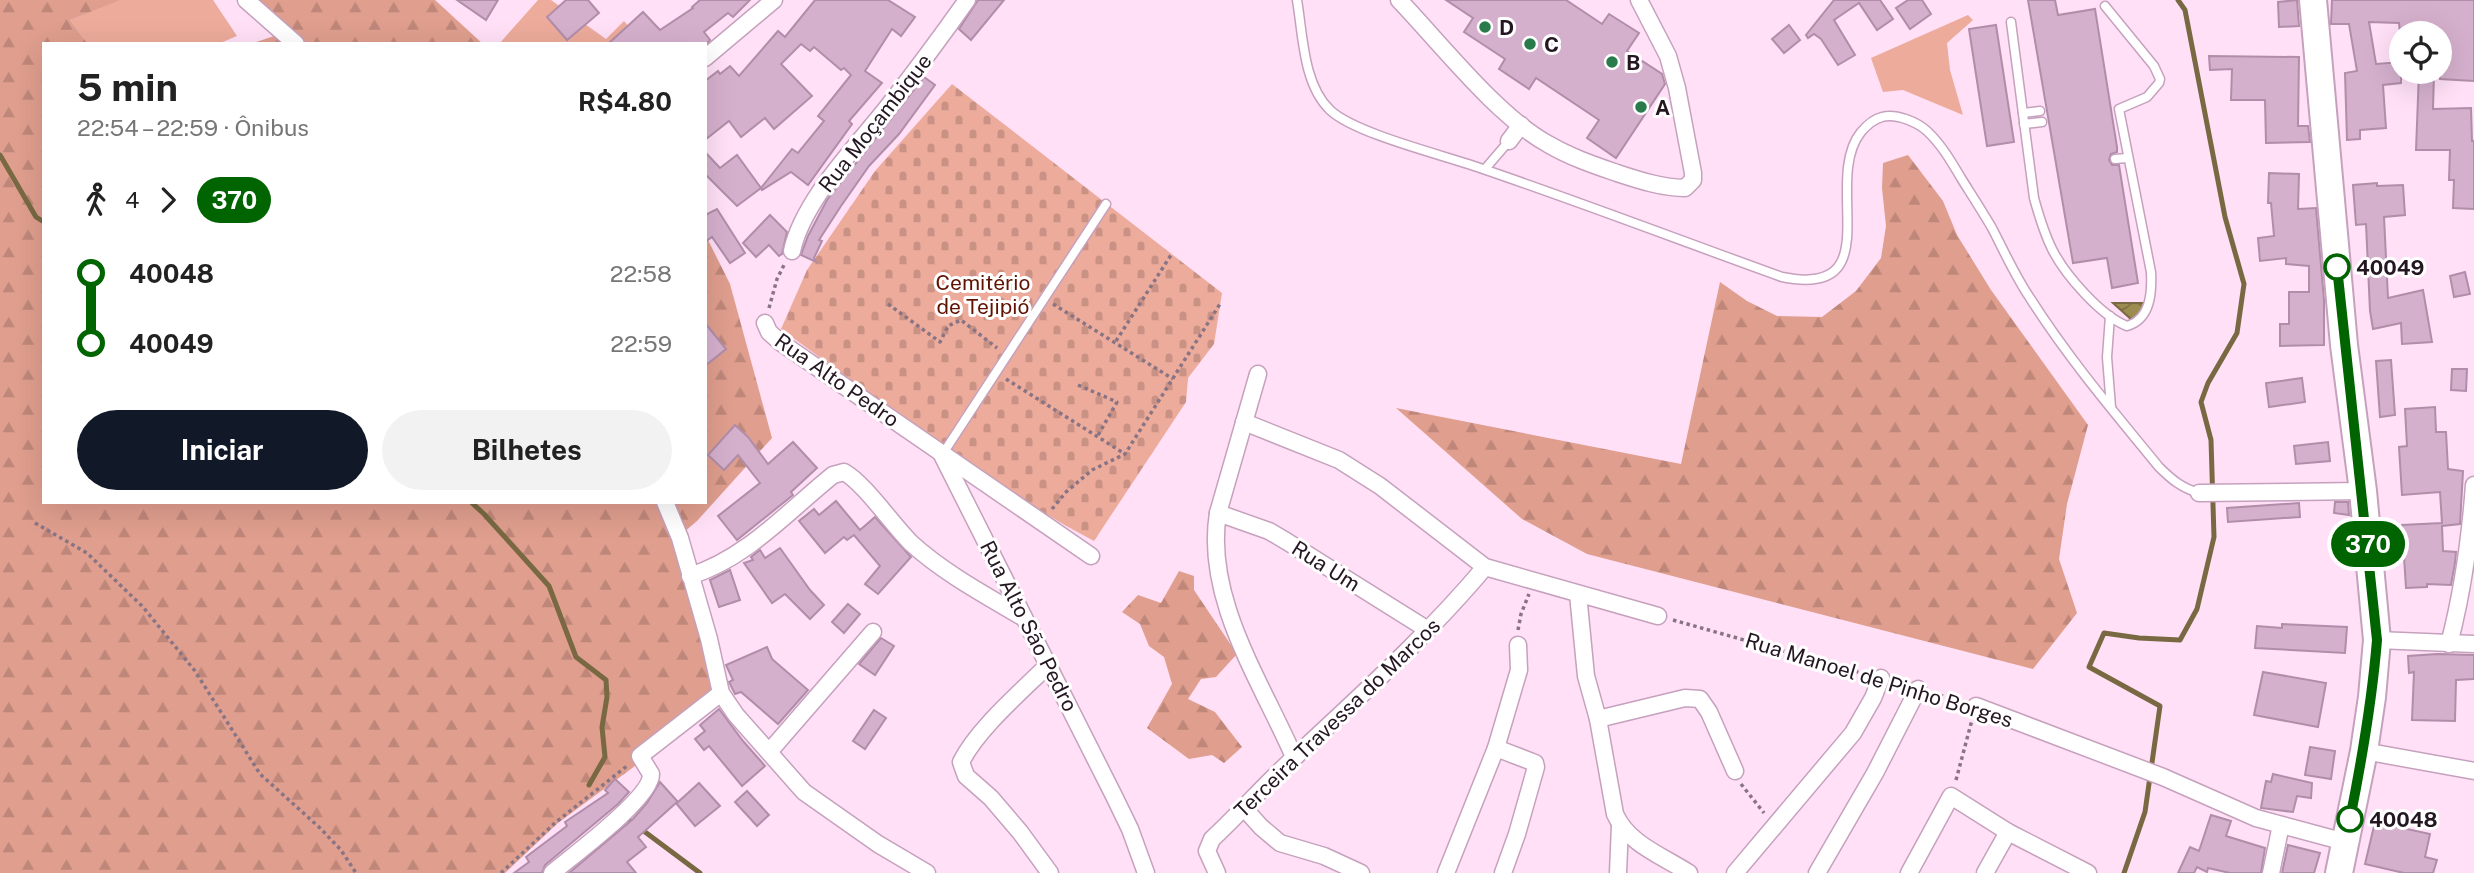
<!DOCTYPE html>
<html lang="pt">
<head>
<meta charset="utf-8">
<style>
  :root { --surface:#fff; --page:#f2f2f2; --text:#222; --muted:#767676; --accent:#111827 }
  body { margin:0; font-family:"Public Sans",sans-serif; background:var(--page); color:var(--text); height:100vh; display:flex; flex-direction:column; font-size:26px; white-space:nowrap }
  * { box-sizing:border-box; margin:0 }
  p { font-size:23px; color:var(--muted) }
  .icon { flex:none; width:38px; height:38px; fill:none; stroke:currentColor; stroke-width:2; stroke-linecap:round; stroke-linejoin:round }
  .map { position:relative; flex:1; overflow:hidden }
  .side { position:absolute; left:42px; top:42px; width:665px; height:462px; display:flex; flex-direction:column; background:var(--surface); border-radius:0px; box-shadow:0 7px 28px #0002 }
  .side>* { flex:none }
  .badge { padding:0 14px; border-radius:23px; font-size:24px; line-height:46px }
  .controls { position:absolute; left:2389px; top:21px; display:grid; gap:14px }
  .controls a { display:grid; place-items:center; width:63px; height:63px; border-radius:50%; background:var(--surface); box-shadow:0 7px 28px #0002; font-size:35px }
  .map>.badge { position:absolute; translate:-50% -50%; box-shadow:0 0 0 4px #fff }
  .legs { display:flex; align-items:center; gap:10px; height:77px; padding:0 35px; font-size:23px }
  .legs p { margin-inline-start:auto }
  .summary { display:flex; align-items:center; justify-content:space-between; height:119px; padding:0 35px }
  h1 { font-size:38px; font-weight:700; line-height:52px }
  .cta { display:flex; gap:14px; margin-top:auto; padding:14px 35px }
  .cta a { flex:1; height:80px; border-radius:42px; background:var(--accent); color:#fff; font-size:28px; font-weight:700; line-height:80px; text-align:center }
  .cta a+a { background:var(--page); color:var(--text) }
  ul { padding:0 35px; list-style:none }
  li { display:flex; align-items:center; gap:24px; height:70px; font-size:26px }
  li i { display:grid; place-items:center; width:10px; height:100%; margin:0 9px; background:currentColor }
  li i::after { content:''; width:18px; height:18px; margin:-9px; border:5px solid; border-radius:50%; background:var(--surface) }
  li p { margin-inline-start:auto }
  li:first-child i { background:linear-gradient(#0000 50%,currentColor 0) }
  li:last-child i { background:linear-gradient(currentColor 50%,#0000 0) }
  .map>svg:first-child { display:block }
  .green { fill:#ecab9b }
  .forest { fill:url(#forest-firs) }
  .cemetery { fill:url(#cemetery-stones) }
  .water { fill:url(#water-waves); stroke:#786942; stroke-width:2 }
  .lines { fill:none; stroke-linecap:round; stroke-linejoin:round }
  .stream { stroke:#786942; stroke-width:5 }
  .building { fill:#d5b0cd; stroke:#b18da9; stroke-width:2 }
  .service-casing { stroke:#c6a1bd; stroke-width:11 }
  .minor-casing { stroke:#c6a1bd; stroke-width:19 }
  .primary-casing { stroke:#c6a1bd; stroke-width:30 }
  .path { stroke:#897484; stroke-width:3.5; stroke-dasharray:3.5 3.5; stroke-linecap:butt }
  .service { stroke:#fff; stroke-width:8 }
  .minor { stroke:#fff; stroke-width:16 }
  .primary { stroke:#fff; stroke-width:26 }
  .line-1-casing { stroke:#fff; stroke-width:16 }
  .line-1 { stroke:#006400; stroke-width:10 }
  .poi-dot { fill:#2a7b4c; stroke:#fff; stroke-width:2.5 }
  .stop-1-dot { fill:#fff; stroke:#006400; stroke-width:3.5 }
  .labels { text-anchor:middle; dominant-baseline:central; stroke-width:6; stroke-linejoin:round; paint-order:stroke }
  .poi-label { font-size:21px; font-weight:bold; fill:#241722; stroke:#fff; text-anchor:start }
  .street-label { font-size:21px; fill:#241722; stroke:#fff }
  .stop-label { font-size:21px; font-weight:bold; fill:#241722; stroke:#fff; text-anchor:start }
  .park-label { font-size:21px; fill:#601302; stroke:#fff }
</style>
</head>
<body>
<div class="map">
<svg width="2474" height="873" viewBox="0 0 2474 873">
  <defs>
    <pattern id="forest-firs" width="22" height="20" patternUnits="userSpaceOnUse" patternTransform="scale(1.75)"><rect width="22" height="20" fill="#df9e8e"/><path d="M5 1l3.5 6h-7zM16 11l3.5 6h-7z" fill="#bf877a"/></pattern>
    <pattern id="cemetery-stones" width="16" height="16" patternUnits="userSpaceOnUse" patternTransform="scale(1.75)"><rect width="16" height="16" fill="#ecab9b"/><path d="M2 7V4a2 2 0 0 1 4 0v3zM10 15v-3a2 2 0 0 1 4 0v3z" fill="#ca9285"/></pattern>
    <pattern id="water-waves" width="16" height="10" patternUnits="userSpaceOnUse" patternTransform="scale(1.75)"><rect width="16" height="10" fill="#9c8c4f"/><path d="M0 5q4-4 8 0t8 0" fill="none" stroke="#7f7141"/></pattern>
  </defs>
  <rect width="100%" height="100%" fill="#ffe0f7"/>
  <!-- green -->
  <g class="green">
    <polygon points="0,0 213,0 237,36 218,44 88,44 70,20 100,7"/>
    <polygon points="538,0 551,0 606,39 624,21 633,32 621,44 499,44"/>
    <polygon points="1968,15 1973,20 1947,43 1950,70 1963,115 1903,90 1883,92 1871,58"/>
  </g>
  <!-- forest -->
  <g class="forest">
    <polygon points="0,0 120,0 70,20 88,44 44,44 44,502 705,502 705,237 708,240 730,284 772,438 697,521 677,538 720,703 558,823 505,873 0,873"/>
    <polygon points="255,0 435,0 483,44 250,44 289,31"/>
    <polygon points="1908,155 1943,201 1957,235 1991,290 2088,425 2067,504 2059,559 2077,613 2033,669 1587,554 1522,519 1396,408 1681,464 1720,282 1747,301 1777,316 1822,317 1856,291 1881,258 1886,226 1882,188 1883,163"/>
    <polygon points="1179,571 1194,576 1194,590 1237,654 1216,677 1201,679 1188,699 1215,712 1242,747 1224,763 1212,755 1189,759 1147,728 1172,684 1164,657 1149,646 1140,624 1122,612 1138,595 1161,603"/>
  </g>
  <!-- cemetery -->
  <path class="cemetery" d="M952 84 1222 293 1214 344 1188 378 1186 402 1094 541C982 482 883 403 781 329L807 270 875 171Z"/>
  <!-- water -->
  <polygon class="water" points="2113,303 2145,303 2142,310 2132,320"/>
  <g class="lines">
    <!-- stream -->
    <g class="stream">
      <polyline points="0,155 36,217 44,222"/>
      <polyline points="471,502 484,514 549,586 576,657 606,680 607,697 602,727 605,757 589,785"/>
      <polyline points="629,820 700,873"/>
      <polyline points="2124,873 2145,812 2160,706 2089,667 2104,633 2139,638 2180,640 2197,609 2214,537 2211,440 2201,402 2208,383 2237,333 2244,284 2225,217 2185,10 2178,0"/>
    </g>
  </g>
  <!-- building -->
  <g class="building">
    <polygon points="457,0 498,0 486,20"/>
    <polygon points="566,0 588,0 599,13 567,40 547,17"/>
    <polygon points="700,0 750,0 733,17 728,13 704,32 710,40 706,44 608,44 643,12 660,30 693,8 692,7"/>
    <polygon points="815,0 888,0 915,17 901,36 892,29 865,71 882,83 849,121 852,124 808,185 791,172 762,190 761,188 792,149 798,153 824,121 818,116 851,75 844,68 841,70 814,47 810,51 801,44 781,64 812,96 774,129 765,118 741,137 729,121 705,140 705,81 718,71 720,74 730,66 739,76 778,31 785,37"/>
    <polygon points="978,0 1004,0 971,40 959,29"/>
    <polygon points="1446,0 1566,0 1602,24 1609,14 1639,33 1627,51 1662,74 1665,84 1616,158 1587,138 1599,120 1536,78 1529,89 1499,69 1505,59 1464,32 1473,18"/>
    <polygon points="1834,0 1880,0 1893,19 1877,30 1859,3 1834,20 1855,55 1838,65 1821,39 1814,34 1808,38 1806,35"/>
    <polygon points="1908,0 1922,0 1931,14 1910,29 1896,8"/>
    <polygon points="2028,0 2055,0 2058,15 2095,9 2117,147 2117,152 2111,154 2109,160 2112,165 2119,165 2138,283 2112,288 2107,258 2073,263"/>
    <polygon points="2297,0 2299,26 2279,27 2278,2"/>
    <polygon points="2332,0 2474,0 2474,81 2440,79 2438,30 2400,34 2399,23 2369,22 2376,64 2401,62 2401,83 2383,85 2386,128 2360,130 2360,139 2347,140 2345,73 2357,71 2349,24 2331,24"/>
    <polygon points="1789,25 1800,40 1784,53 1772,39"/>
    <polygon points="1996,25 2014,142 1987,146 1969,29"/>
    <polygon points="2209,56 2299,57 2298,126 2308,126 2310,142 2266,143 2265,100 2231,100 2232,69 2210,70"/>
    <polygon points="2419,72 2434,72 2433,109 2471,108 2472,141 2474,141 2474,209 2453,208 2454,180 2449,180 2450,150 2416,150"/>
    <polygon points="924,77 935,85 899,134 869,166 841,206 819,240 822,241 814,258 816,262 801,255 808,236 827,200"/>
    <polygon points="705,152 720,168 737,155 761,188 737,206 705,174"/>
    <polygon points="2269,173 2299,174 2298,209 2316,208 2324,300 2324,345 2280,346 2280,324 2289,324 2289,292 2309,292 2309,266 2286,264 2286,258 2260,261 2258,238 2274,236 2271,203 2268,203"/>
    <polygon points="2377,183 2377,186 2403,185 2405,215 2384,217 2388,298 2423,290 2432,342 2402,344 2401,323 2373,329 2370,311 2366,224 2356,225 2353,185"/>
    <polygon points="717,209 745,253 730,263 712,237 705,242 705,215"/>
    <polygon points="770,215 787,232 782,254 779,256 769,245 756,257 743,243"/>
    <polygon points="2465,272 2470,294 2454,297 2450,276"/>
    <polygon points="705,323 726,349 705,366"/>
    <polygon points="2391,360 2395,415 2380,417 2376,361"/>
    <polygon points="2452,369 2467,369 2466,391 2451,390"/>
    <polygon points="2302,378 2305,402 2269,407 2266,383"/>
    <polygon points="2435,407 2436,432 2446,432 2448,469 2463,471 2460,524 2442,526 2443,551 2456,552 2455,563 2451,585 2427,584 2427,587 2406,588 2402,525 2442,523 2440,492 2402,495 2399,447 2407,446 2405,409"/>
    <polygon points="735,425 748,437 768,464 793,442 817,468 791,492 793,495 737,540 718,516 760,483 738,455 724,470 708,455"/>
    <polygon points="2328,442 2330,461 2296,464 2294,446"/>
    <polygon points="836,501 860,530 875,517 911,557 878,594 865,584 880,566 854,535 847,540 844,537 825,553 799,521 814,509 819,515"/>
    <polygon points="2335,502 2348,502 2349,515 2334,513"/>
    <polygon points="2299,503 2300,517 2228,522 2227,508"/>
    <polygon points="780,548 810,590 824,605 810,619 785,594 772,603 744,563 753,560 751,557 760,550 765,558"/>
    <polygon points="730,570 740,600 719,607 710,580"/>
    <polygon points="848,604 860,614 844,633 832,622"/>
    <polygon points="2282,624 2347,627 2345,653 2255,648 2257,626 2282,628"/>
    <polygon points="881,638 894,646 875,675 859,664"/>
    <polygon points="767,647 772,659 808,690 778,724 741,692 735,694 729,682 733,680 726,665"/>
    <polygon points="2437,654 2474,655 2474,679 2456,680 2455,721 2412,720 2414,672 2409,673 2408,656"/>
    <polygon points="2263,672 2326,683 2318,727 2254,715"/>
    <polygon points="719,709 743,741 765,766 742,786 709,746 704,750 695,739 705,731 700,725"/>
    <polygon points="874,710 886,718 865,749 853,741"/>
    <polygon points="2310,747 2335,751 2331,779 2305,775"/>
    <polygon points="2273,774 2312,783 2311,798 2297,796 2293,812 2261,808 2266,781 2271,782"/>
    <polygon points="615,779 629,792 618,804 545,865 542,873 514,873 529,862 526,857 567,826 565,822 608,793 605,790"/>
    <polygon points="660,782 678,802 699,783 720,806 695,826 676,803 638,837 646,847 627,862 636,873 569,873 633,819 647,803"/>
    <polygon points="747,791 769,815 757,826 735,802"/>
    <polygon points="2211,815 2231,821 2226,836 2265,848 2261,873 2230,873 2208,868 2207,872 2197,867 2194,873 2178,873 2190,847 2199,851"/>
    <polygon points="2375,822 2430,834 2425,857 2437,860 2433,873 2404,873 2365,864"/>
    <polygon points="2288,845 2320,853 2314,873 2282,873"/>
  </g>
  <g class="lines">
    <!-- service casing -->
    <g class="service-casing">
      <g id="service">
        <path d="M1297 0C1303 35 1303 84 1330 110 1355 134 1447 156 1483 169 1583 203 1682 241 1782 277 1891 299 1821 182 1861 132 1867 125 1874 119 1882 117 1896 113 1917 122 1927 131 1941 144 1951 161 1961 178 1971 194 1982 211 1992 228 2004 251 2015 276 2030 298 2068 358 2114 412 2159 467 2172 480 2182 488 2199 493"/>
        <path d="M2011 22 2034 198C2039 216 2044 233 2052 249 2065 275 2101 316 2127 326 2151 319 2152 292 2151 272L2119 109 2147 97 2159 83 2160 79 2154 66 2105 6"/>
        <polyline points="2023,113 2040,111"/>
        <polyline points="2024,124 2042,122"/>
        <polyline points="2115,159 2127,158"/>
        <polyline points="1485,169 1509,141"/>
        <polyline points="2110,316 2107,357 2111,407"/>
        <polyline points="942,455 1106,204"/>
      </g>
    </g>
    <!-- minor casing -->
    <g class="minor-casing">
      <g id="minor">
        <polyline points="246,0 296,44"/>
        <path d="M1399 0C1441 44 1497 116 1548 144 1570 157 1594 165 1617 173 1638 180 1663 188 1685 188L1693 180V173L1677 88 1668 56 1639 0"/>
        <polyline points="705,58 774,0"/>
        <polyline points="1509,141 1521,125"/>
        <path d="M792 251C803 201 854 149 886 109 914 73 941 37 967 0"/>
        <polyline points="765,323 769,332 780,342 1091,556"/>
        <path d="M1258 374 1218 513C1204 598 1261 681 1294 757"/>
        <polyline points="1244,422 1339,460 1380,486 1485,567 1658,616"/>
        <polyline points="942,455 1114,796 1130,829 1146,873"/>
        <polyline points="2199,493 2363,491"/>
        <polyline points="665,502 680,538 709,639 721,693 736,715 804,792 878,844 927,873"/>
        <polyline points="1218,513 1269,531 1286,541 1428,630"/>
        <path d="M690 576C747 558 787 512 833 475L844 472C864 483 892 524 911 543 944 573 985 595 1024 618"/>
        <path d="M1578 594 1586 676 1598 719 1615 814C1628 844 1663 856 1689 873"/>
        <polyline points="2377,640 2474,644"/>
        <path d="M2449 644C2463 591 2470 539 2474 485"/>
        <path d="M1049 664C1022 691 978 728 961 762L966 776 991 798 1020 832 1050 873"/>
        <polyline points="1976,706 2163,777 2256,818 2345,842"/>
        <polyline points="1598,719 1685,698 1700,699 1709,712 1735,771"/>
        <polyline points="1496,748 1535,763 1536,767 1517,834 1503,873"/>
        <polyline points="2364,751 2474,771"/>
        <polyline points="769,752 873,632"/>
        <polyline points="1244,808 1261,827 1280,843 1324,856 1361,873"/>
        <path d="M552 873C572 856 652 798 651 774L640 756 721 693"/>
        <path d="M1217 873 1207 851 1212 839C1241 812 1267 782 1296 756 1361 695 1428 635 1485 567"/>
        <polyline points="1446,873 1496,748 1519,670 1518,645"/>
        <polyline points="1618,873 1620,825"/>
        <polyline points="1735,873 1853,733 1873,698 1881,678"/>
        <polyline points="1817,873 1875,773 1918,689"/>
        <polyline points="1909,873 1951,796 2008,832 2088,873"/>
        <polyline points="1985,873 2008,832"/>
        <polyline points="2271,873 2281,825"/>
      </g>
    </g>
    <!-- primary casing -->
    <g class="primary-casing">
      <polyline id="primary" points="2313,0 2344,345 2363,491 2377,640 2372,697 2364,751 2339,873"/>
    </g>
    <!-- path -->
    <g class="path">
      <polyline points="888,304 940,342 948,326 961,320 997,348"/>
      <polyline points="1053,304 1173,379"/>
      <polyline points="769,308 777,279 785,263"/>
      <polyline points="1116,341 1171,255"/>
      <polyline points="1006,379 1125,454"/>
      <polyline points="1078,385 1117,402 1097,437"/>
      <polyline points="1052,509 1066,492 1092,470 1125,454 1220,304"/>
      <polyline points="35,523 87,553 143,607 195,671 260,774 320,828 341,850 356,873"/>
      <polyline points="1673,620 1865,674"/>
      <polyline points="1518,630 1521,614 1529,594"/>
      <polyline points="1933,693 1962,702"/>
      <polyline points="1956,780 1972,720"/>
      <polyline points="1741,784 1764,813"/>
      <polyline points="501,873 556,822 627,766"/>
    </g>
    <!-- service -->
    <use href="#service" class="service"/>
    <!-- minor -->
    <use href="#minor" class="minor"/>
    <!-- primary -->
    <use href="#primary" class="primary"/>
  </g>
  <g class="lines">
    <!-- line-1 casing -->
    <g class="line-1-casing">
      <path id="line-1" d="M2337 267 2377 640C2372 701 2362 759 2350 819"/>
    </g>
    <!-- line-1 -->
    <use href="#line-1" class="line-1"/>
  </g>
  <!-- markers -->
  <g class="poi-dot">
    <circle cx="1485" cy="27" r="7"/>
    <circle cx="1530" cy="44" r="7"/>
    <circle cx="1612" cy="62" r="7"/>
    <circle cx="1641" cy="107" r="7"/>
  </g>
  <g class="stop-1-dot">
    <circle cx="2337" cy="267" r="12"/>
    <circle cx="2350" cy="819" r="12"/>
  </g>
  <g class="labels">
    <!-- poi labels -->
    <g class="poi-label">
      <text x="1499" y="27">D</text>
      <text x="1544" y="44">C</text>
      <text x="1626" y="62">B</text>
      <text x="1655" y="107">A</text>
    </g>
    <!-- street labels -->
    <g class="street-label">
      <text transform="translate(875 123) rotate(-52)">Rua Moçambique</text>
      <text transform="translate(837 380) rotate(35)">Rua Alto Pedro</text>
      <text transform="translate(1326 566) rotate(32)">Rua Um</text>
      <text transform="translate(1029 626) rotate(63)">Rua Alto São Pedro</text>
      <text transform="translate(1879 680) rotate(17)">Rua Manoel de Pinho Borges</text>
      <text transform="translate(1337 718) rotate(-44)">Terceira Travessa do Marcos</text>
    </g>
    <!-- stop labels -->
    <g class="stop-label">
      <text x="2356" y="267">40049</text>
      <text x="2369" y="819">40048</text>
    </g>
    <!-- park labels -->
    <g class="park-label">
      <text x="983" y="282">Cemitério<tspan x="983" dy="24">de Tejipió</tspan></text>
    </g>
  </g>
</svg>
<div class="controls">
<a><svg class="icon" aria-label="locate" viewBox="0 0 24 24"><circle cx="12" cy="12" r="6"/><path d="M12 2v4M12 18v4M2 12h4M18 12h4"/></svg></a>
</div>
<b class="badge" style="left:2368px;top:544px;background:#006400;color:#fff">370</b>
<section class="side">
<div class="summary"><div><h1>5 min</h1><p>22:54 – 22:59 · Ônibus</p></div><b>R$4.80</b></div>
<div class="legs"><svg class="icon" aria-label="walk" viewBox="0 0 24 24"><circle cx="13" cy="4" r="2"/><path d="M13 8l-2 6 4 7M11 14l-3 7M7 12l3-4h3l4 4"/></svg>4<svg class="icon" aria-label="forward" viewBox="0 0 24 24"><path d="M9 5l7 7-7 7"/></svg><b class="badge" style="background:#006400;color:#fff">370</b></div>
<ul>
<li><i style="color:#006400"></i><b>40048</b><p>22:58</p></li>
<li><i style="color:#006400"></i><b>40049</b><p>22:59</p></li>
</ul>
<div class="cta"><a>Iniciar</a><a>Bilhetes</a></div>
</section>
</div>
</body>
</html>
